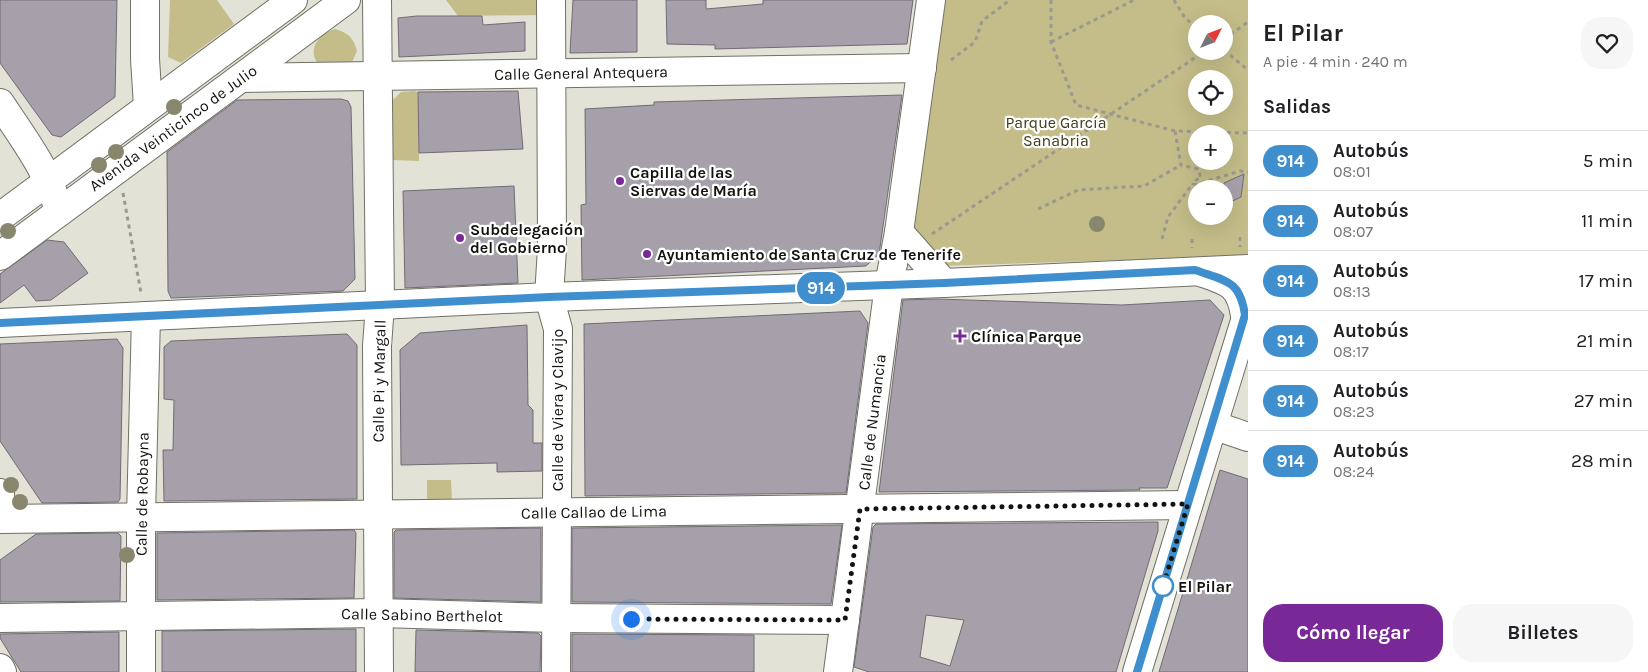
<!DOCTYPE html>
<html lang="es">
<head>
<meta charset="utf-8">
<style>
  :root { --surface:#fff; --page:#f6f6f6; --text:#202124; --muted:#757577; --line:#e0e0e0; --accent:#792898 }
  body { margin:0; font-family:Karla,sans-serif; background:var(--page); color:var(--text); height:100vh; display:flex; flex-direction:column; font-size:19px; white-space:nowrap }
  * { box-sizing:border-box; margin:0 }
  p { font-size:16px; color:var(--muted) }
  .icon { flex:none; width:28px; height:28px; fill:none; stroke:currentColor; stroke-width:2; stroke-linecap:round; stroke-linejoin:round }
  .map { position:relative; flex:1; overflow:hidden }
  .details { display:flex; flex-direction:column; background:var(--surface); width:400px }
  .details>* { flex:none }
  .badge { padding:0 10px; border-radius:16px; font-size:18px; line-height:32px }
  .needle { width:32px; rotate:48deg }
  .controls { position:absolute; left:1188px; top:15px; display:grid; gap:10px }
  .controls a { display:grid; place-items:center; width:45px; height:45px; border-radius:50%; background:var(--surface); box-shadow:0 5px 20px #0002; font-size:25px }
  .you { position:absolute; width:25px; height:25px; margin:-12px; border:4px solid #fff; border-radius:50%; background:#1a73e8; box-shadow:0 0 0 8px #1a73e833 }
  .map>.badge { position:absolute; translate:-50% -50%; box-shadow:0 0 0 2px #fff }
  h2 { padding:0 15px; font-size:19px; line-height:45px }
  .round { display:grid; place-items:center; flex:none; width:52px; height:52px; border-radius:20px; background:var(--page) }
  .head { display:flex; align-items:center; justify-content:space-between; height:85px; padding:0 15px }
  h1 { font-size:24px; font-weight:700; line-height:38px }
  .button { display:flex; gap:10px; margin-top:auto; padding:10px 15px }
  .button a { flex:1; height:58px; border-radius:20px; background:var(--accent); color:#fff; font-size:20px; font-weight:700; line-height:58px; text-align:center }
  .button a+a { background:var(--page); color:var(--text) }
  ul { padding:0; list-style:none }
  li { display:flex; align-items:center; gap:15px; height:60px; padding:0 15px; border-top:1px solid var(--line) }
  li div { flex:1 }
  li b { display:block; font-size:19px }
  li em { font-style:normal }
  li .badge { min-width:55px; font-weight:700; text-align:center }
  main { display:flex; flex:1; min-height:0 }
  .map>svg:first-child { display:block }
  .green { fill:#c4bd89; fill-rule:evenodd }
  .building { fill:#a6a0aa; stroke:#716b74; fill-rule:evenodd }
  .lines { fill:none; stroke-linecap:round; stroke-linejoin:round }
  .minor-casing { stroke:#717066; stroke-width:30 }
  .major-casing { stroke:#717066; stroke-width:30 }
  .path { stroke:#9a9990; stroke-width:3; stroke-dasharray:4 4; stroke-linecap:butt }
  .minor { stroke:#fff; stroke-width:28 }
  .major { stroke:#fff; stroke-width:28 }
  .tree { fill:#89866e }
  .line-casing { stroke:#fff; stroke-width:11 }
  .line { stroke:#3f8fcf; stroke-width:8 }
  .walk { stroke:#13130f; stroke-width:5; stroke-dasharray:0 9 }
  .poi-dot { fill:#792898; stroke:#fff; stroke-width:2 }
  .stop-dot { fill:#fff; stroke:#3f8fcf; stroke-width:2.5 }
  .labels { text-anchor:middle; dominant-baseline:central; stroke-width:4.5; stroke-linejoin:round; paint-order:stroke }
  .street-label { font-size:16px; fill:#13130f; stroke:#fff }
  .park-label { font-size:16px; fill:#403b18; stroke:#fff }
  .poi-label { font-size:16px; font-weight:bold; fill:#13130f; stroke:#fff; text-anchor:start }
  .stop-label { font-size:16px; font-weight:bold; fill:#13130f; stroke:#fff; text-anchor:start }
</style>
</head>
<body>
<main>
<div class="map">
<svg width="1248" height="672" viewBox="0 0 1248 672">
  <rect width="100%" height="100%" fill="#e3e2d6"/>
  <!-- green -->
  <g class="green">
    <polygon points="170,0 217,0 234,24 181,63 168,57"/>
    <polygon points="446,0 540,0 541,15 458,16"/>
    <path d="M941 0H1248V256L941 266 910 231ZM1196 24H1224V51H1196ZM1196 79H1224V106H1196ZM1196 134H1224V161H1196ZM1196 189H1224V216H1196Z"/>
    <path d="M335 29C348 33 353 37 357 51L352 62 344 68 320 67C306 50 317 35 335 29Z"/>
    <polygon points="414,91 418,92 419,161 392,160 392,101 401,92"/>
    <polygon points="427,480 451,480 452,502 427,502"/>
  </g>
  <!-- building -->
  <g class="building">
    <polygon points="0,0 117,0 115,97 61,137 52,135 0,63"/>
    <polygon points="573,0 637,0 637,52 570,53"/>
    <polygon points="666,0 706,0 706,9 763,4 763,0 913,0 907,44 715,49 715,45 667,44"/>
    <polygon points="417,16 482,16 483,25 525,22 525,51 399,57 398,18"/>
    <polygon points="518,91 523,149 419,153 418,92"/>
    <polygon points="902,95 879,254 866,266 582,280 581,205 586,204 585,109 654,105 654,102"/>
    <polygon points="341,99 348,101 351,107 355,279 343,291 171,298 168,291 167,152 237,100"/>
    <polygon points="1244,174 1241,197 1224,205 1224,183"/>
    <polygon points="514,186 518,283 405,288 403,191"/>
    <polygon points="47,240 64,242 88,273 51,300 36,301 24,285 0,303 0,274"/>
    <polygon points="937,299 1122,305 1210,300 1224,315 1167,488 1139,488 1140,490 879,492 903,300"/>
    <polygon points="860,311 868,323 846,493 585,496 584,324"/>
    <polygon points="527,325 528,405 533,410 533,443 542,443 542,471 497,472 497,463 401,465 400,350 420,333"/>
    <polygon points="347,334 357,345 357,499 164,501 163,450 173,450 174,400 164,399 164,347 171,341"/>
    <polygon points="117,339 123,348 120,499 118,502 42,503 0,441 0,344"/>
    <polygon points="1220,470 1248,479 1248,672 1159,672"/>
    <path d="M1158 522V531L1116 672H869L854 667 873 527 876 524ZM926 615 964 620 950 666 920 657Z"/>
    <polygon points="842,525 831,604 572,602 572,528"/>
    <polygon points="541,528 541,602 394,598 394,532 396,530"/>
    <polygon points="354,530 356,533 354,598 157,600 157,533"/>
    <polygon points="118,533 121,536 120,601 0,602 0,560 36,534"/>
    <polygon points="356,629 356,672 162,672 162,631"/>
    <polygon points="416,630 538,633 541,636 540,672 415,672"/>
    <polygon points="119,632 119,672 21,672 0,638 0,634"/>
    <polygon points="572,634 754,635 754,672 572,672"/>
  </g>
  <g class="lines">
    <!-- minor casing -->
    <g class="minor-casing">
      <g id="minor">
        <polyline points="145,0 145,59 148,106"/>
        <polyline points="377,0 380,305 377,346 379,672"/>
        <polyline points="551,0 552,248 549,297 558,329 556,672"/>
        <polyline points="241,78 922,68"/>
        <path d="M0 103C23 138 49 171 59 212"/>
        <polyline points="899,232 944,283"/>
        <path d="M1203 273C1230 282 1240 285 1245 315"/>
        <polyline points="0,323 549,297 944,283 1248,269"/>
        <polyline points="1213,425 1248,437"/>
        <polyline points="0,493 0,508"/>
        <polyline points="0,519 1188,505"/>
        <polyline points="0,618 379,613 555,618 845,620"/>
        <polyline points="0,668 2,672"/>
        <polyline points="141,672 141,517 146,316"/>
        <polyline points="838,672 889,285 899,232 931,0"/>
        <polyline points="1137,672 1248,311"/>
      </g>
    </g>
    <!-- major casing -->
    <g class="major-casing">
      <g id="major">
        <polyline points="0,217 293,0"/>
        <polyline points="0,256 346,0"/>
      </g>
    </g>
    <!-- path -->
    <g class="path">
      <polyline points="1051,0 1051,42 1076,105 1175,131 1248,133"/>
      <polyline points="1174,0 1185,18 1196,27"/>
      <polyline points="1224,39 1248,22"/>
      <polyline points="1051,42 1134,0"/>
      <polyline points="1224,50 1248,70"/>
      <polyline points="951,60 975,42 982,21 1010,0"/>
      <polyline points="1175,131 1181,165 1198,169 1201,178 1193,181 1193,185"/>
      <polyline points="123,193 141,293"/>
      <polyline points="1038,209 1078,190 1144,186 1181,165"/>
      <polyline points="932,234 1205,51"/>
      <polyline points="1240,237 1240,247"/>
      <polyline points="1162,239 1168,217 1191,186 1240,171 1248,172"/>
      <polyline points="1192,239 1192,248"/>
    </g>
    <!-- minor -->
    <use href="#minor" class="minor"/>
    <!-- major -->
    <use href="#major" class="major"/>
  </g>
  <!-- trees -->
  <g class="tree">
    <circle cx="174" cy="107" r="8"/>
    <circle cx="116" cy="152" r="8"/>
    <circle cx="99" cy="165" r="8"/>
    <circle cx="1097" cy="224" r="8"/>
    <circle cx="8" cy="231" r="8"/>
    <circle cx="11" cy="485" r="8"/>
    <circle cx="20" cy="502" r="8"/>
    <circle cx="127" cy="555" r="8"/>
  </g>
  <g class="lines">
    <!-- line casing -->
    <g class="line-casing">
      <path id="line" d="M0 323 549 297 944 283 1195 270C1226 281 1240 280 1245 315L1137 672"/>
    </g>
    <!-- line -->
    <use href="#line" class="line"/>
    <!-- walk -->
    <polyline class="walk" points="631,619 845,620 860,509 1188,504 1163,586"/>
  </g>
  <!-- markers -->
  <g class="poi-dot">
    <circle cx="620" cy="181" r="5"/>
    <circle cx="460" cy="238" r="5"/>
    <circle cx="647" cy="254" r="5"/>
    <path d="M957.5 328.5h5v5h5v5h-5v5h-5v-5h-5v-5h5z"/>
  </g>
  <circle class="stop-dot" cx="1163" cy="586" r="10"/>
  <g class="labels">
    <!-- street labels -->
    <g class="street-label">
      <text transform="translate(581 73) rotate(-1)">Calle General Antequera</text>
      <text transform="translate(173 128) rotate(-36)">Avenida Veinticinco de Julio</text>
      <text transform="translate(379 381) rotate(-89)">Calle Pi y Margall</text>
      <text transform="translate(557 410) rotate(-90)">Calle de Viera y Clavijo</text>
      <text transform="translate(872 422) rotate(-83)">Calle de Numancia</text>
      <text transform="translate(142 494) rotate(-89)">Calle de Robayna</text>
      <text transform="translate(594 512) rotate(-1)">Calle Callao de Lima</text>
      <text transform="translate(422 615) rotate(1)">Calle Sabino Berthelot</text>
    </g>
    <!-- park labels -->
    <g class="park-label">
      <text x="1056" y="122">Parque García<tspan x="1056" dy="18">Sanabria</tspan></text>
    </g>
    <!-- poi labels -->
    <g class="poi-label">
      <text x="630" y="172">Capilla de las<tspan x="630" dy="18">Siervas de María</tspan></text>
      <text x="470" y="229">Subdelegación<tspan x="470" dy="18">del Gobierno</tspan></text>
      <text x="657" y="254">Ayuntamiento de Santa Cruz de Tenerife</text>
      <text x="971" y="336">Clínica Parque</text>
    </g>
    <!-- stop labels -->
    <g class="stop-label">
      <text x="1178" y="586">El Pilar</text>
    </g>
  </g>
</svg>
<div class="controls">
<a><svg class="needle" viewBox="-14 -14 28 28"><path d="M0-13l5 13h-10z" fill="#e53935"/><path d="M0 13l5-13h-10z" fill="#757577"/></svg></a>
<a><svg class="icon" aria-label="locate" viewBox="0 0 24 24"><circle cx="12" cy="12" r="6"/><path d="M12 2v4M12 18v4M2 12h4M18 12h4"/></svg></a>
<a>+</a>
<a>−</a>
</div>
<div class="you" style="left:631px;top:619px"></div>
<b class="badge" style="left:821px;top:288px;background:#3f8fcf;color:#fff">914</b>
</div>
<section class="details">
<div class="head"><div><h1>El Pilar</h1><p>A pie · 4 min · 240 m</p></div><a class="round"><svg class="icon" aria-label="heart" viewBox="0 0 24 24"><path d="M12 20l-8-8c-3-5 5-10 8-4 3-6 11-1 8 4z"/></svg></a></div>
<h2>Salidas</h2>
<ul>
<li><span class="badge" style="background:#3f8fcf;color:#fff">914</span><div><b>Autobús</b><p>08:01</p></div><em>5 min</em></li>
<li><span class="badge" style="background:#3f8fcf;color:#fff">914</span><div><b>Autobús</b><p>08:07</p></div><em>11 min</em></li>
<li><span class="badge" style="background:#3f8fcf;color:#fff">914</span><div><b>Autobús</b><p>08:13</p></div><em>17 min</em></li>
<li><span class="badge" style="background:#3f8fcf;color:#fff">914</span><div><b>Autobús</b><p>08:17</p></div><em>21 min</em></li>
<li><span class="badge" style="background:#3f8fcf;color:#fff">914</span><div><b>Autobús</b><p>08:23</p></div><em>27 min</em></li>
<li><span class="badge" style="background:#3f8fcf;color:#fff">914</span><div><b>Autobús</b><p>08:24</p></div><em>28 min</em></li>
</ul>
<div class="button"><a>Cómo llegar</a><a>Billetes</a></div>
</section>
</main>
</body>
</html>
